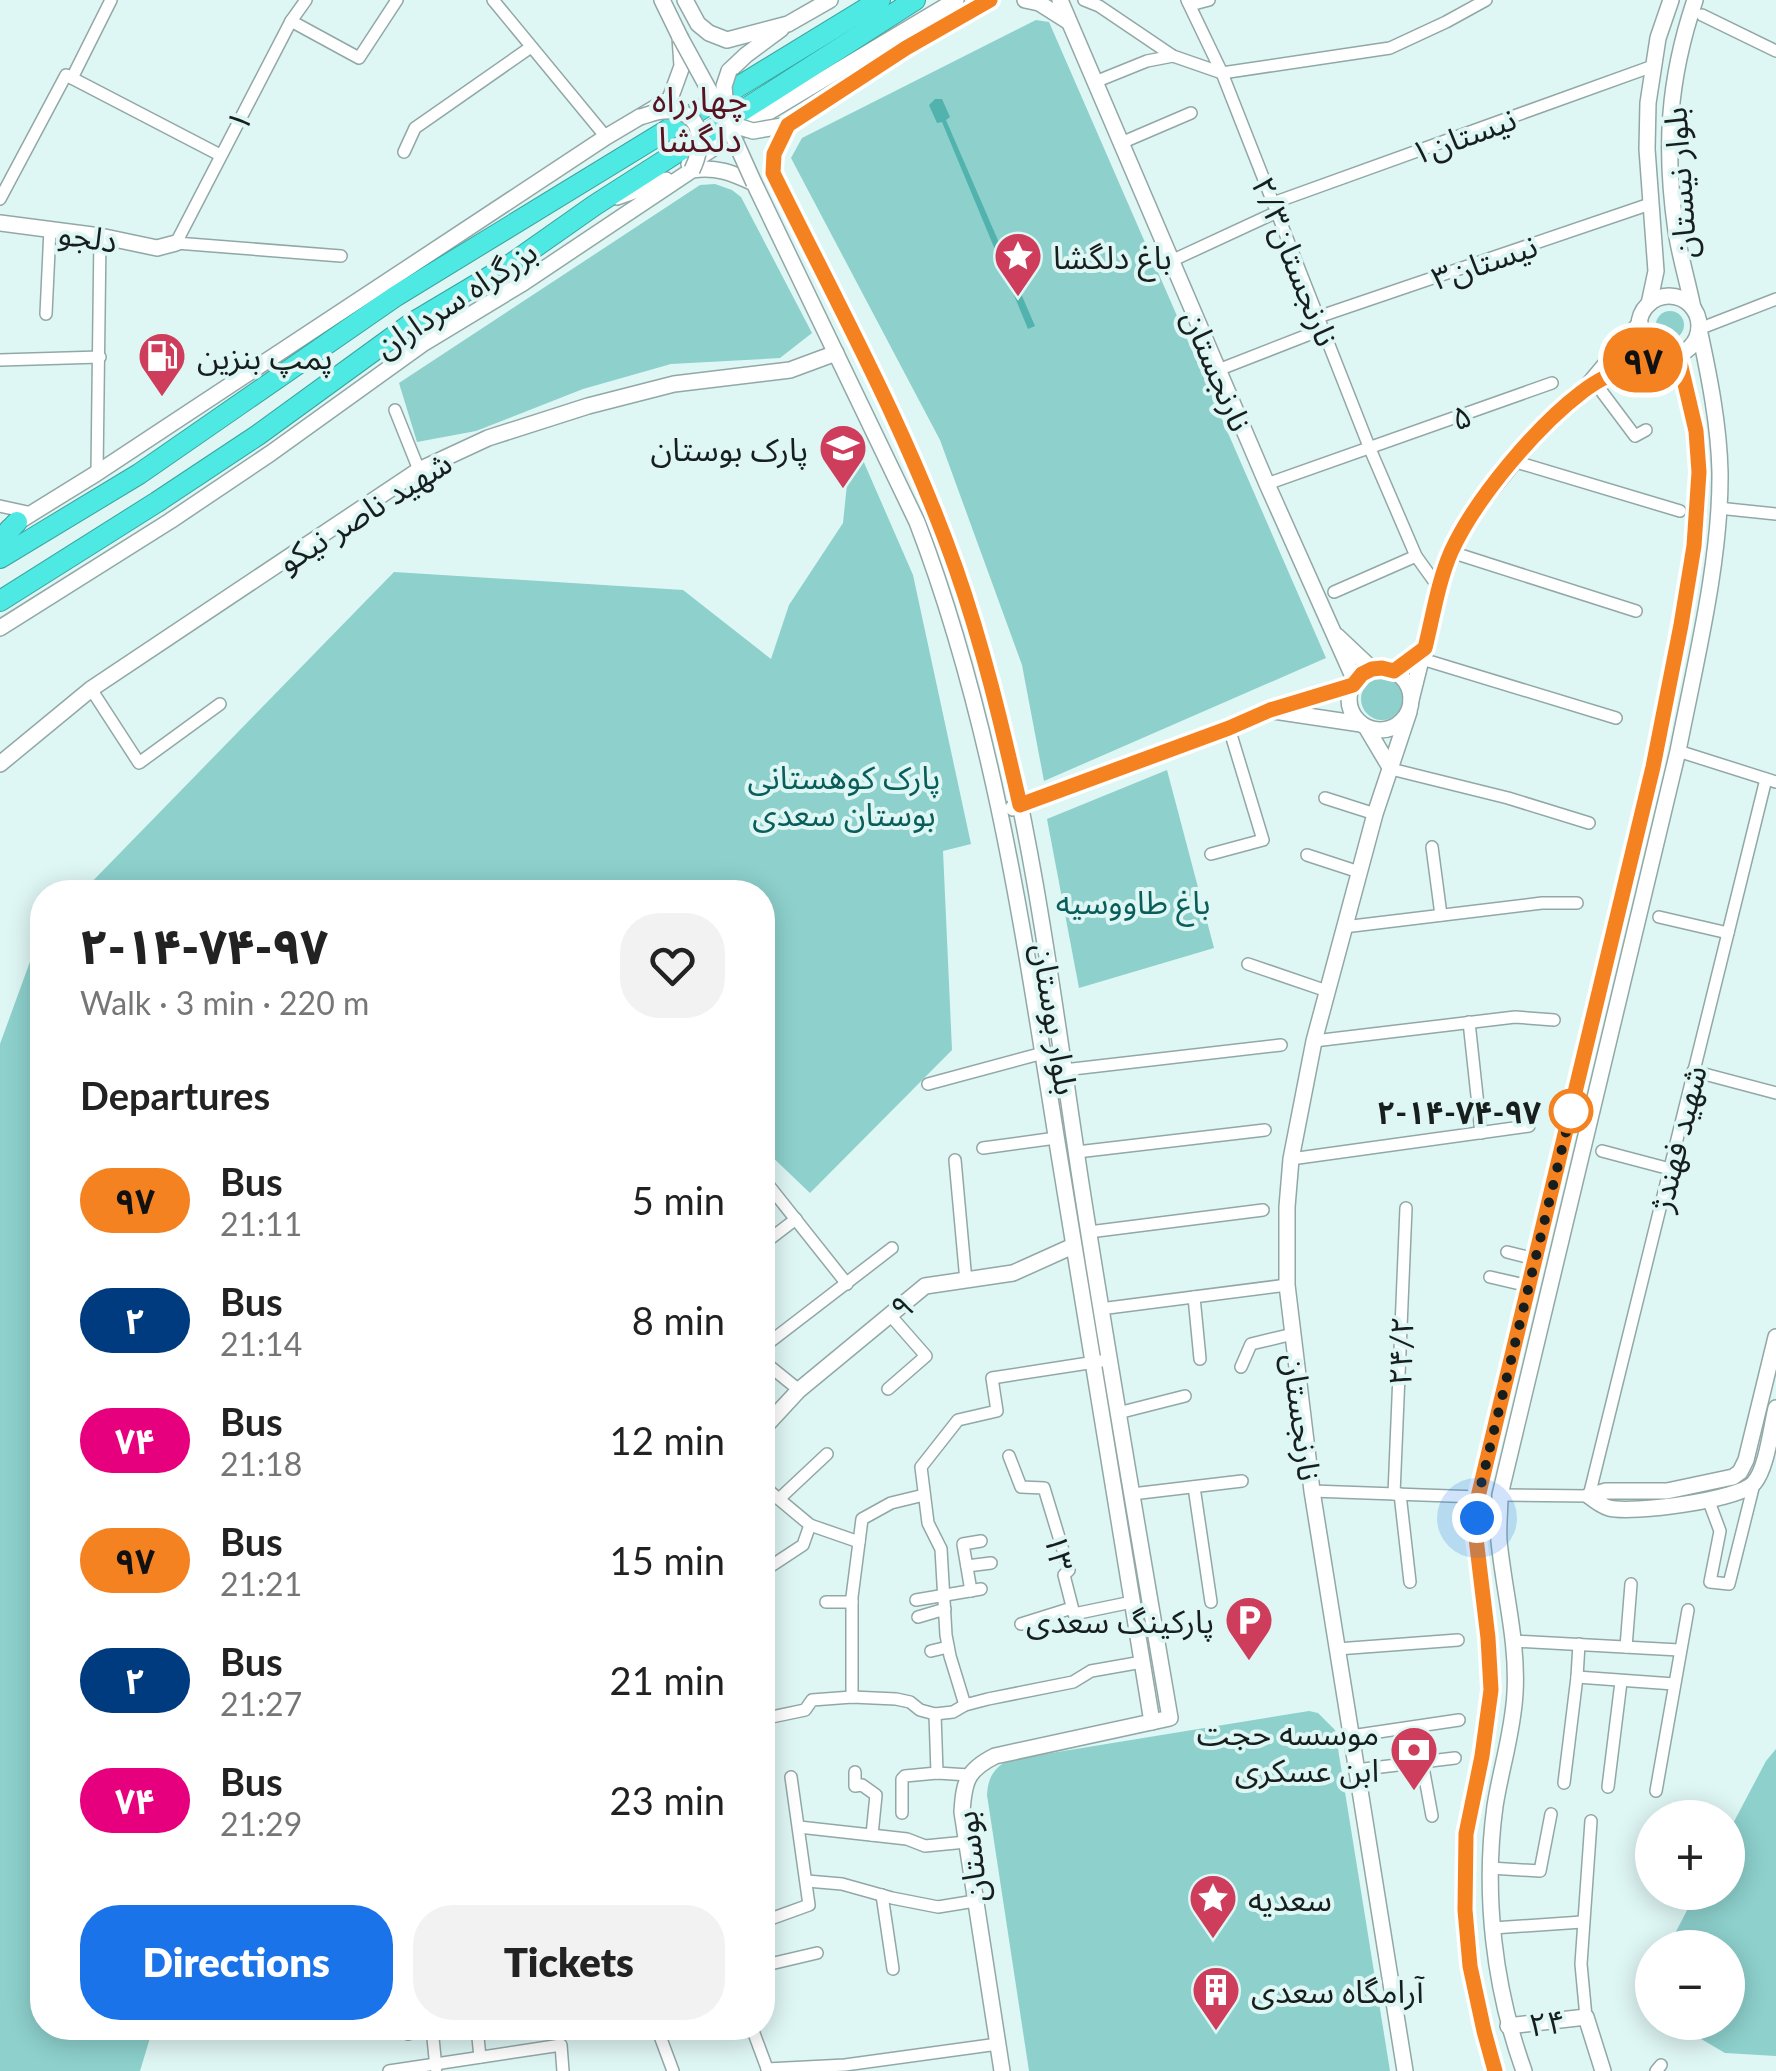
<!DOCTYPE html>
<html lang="en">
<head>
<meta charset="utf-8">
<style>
  :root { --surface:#fff; --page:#f2f2f2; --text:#222; --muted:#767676; --accent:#1a73e8 }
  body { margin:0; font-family:Lato,"Noto Sans Arabic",sans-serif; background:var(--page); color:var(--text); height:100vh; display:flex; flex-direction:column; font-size:38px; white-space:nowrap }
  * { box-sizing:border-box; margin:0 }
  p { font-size:32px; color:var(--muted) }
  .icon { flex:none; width:55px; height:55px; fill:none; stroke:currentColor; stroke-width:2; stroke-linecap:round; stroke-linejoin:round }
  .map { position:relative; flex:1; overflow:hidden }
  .drawer { position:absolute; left:30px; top:880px; width:745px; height:1160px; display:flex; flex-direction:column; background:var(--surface); border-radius:40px; box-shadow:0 5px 25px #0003 }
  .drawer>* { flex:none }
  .badge { padding:0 20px; border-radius:32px; font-size:35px; line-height:65px }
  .controls { position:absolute; left:1635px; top:1800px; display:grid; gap:20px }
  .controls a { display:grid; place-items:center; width:110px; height:110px; border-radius:50%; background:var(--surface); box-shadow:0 5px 25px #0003; font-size:50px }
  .you { position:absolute; width:50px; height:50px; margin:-25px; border:8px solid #fff; border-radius:50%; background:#1a73e8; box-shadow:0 0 0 15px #1a73e833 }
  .map>.badge { position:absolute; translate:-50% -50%; box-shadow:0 0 0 5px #fff }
  h2 { padding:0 50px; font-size:38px; line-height:90px }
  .round { display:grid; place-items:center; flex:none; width:105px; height:105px; border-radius:40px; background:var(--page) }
  .overview { display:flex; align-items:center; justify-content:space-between; height:170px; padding:0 50px }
  h1 { font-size:48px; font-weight:800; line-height:75px }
  .action { display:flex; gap:20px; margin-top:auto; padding:20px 50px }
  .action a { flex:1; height:115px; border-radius:40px; background:var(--accent); color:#fff; font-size:40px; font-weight:800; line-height:115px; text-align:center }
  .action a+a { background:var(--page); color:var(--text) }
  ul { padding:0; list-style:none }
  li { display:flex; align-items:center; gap:30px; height:120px; padding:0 50px }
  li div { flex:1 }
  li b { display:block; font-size:38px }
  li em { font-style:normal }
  li .badge { min-width:110px; font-weight:700; text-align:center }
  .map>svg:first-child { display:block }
  .green { fill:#8dd0cc }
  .water { fill:#52b2ad }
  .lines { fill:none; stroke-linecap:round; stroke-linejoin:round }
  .street-casing { stroke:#92a8a6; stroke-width:14 }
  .secondary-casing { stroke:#92a8a6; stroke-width:18 }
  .highway-casing { stroke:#3aa29e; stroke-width:22 }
  .street { stroke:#fff; stroke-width:11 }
  .secondary { stroke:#fff; stroke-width:15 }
  .highway { stroke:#4ee9e3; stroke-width:20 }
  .secondary-bridge-casing { stroke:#92a8a6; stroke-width:18; stroke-linecap:butt }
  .secondary-bridge { stroke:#fff; stroke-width:15 }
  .line-casing { stroke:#fff; stroke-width:22 }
  .line { stroke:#f58220; stroke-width:15 }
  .walk { stroke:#161f1e; stroke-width:10; stroke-dasharray:0 18 }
  .stop-dot { fill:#fff; stroke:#f58220; stroke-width:5 }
  .labels { text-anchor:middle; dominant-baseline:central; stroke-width:8; stroke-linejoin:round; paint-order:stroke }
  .street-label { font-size:32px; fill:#161f1e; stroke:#def6f4 }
  .poi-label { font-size:32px; fill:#161f1e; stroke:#def6f4; text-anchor:start }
  .park-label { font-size:32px; fill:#095e5b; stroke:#def6f4 }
  .stop-label { font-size:32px; font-weight:bold; fill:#161f1e; stroke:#def6f4; text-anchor:end }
  .neighbourhood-label { font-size:35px; fill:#581322; stroke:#def6f4 }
</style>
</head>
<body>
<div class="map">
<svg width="1776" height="2071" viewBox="0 0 1776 2071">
  <rect width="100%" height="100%" fill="#def6f4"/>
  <!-- green -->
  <g class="green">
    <polygon points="1036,20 1049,22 1326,658 1044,781 1022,665 940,440 791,158 802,138"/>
    <polygon points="715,184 732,190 741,197 812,333 780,358 671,364 583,389 476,431 417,442 399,383 700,185"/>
    <circle cx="1670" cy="325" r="14"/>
    <polygon points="852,435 913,575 971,844 943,851 952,1050 810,1193 766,1151 763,1153 762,892 82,892 394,572 683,590 771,659 789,605 843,523"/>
    <circle cx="1382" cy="699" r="21"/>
    <polygon points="1167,770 1214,948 1079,988 1047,819"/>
    <polygon points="42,933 42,2028 153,2028 140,2071 0,2071 0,1044 39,937"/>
    <path d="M1309 1711 1318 1713 1335 1730 1390 2071H1029L987 1795C988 1778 993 1769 1008 1760Z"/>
    <polygon points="1776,1749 1776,2056 1725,2053 1674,2023 1728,2022 1728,1948 1668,1947 1696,1893 1728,1892 1728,1833 1766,1761"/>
  </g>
  <!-- water -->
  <polygon class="water" points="935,99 942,99 950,117 946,120 1035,326 1028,329 942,122 937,123 929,105"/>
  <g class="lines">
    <!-- street casing -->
    <g class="street-casing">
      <g id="street">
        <polyline points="306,0 291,21 176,243 341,256"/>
        <polyline points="493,0 606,137"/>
        <polyline points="1084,0 1099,6 1173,56 1222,73 1390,48 1446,22 1486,0"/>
        <polyline points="1187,0 1222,73 1370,449 1416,556 1439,588"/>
        <polyline points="1190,5 1209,0"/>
        <polyline points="1702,15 1776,51"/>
        <polyline points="291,21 359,58 397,0"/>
        <polyline points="72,78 111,0"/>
        <polyline points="1095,82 1147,61 1173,56"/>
        <polyline points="1121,143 1191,113"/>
        <polyline points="404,152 415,128 531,47"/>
        <polyline points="0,199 66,75 220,155"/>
        <polyline points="1273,203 1653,66"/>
        <polyline points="1171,261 1277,212"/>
        <polyline points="46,314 50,229"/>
        <polyline points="1318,317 1650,204"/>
        <polyline points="1699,329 1776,299"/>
        <polyline points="0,360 100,357"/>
        <polyline points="1218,370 1323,329"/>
        <polyline points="1596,384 1635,436 1646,430"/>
        <polyline points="395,410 419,470"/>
        <polyline points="1513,461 1680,511"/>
        <polyline points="97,473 100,236"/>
        <polyline points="1267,484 1552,383"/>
        <polyline points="0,506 32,513"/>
        <polyline points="1718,508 1776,514"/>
        <polyline points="1451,552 1636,611"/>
        <polyline points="1334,592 1416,556"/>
        <polyline points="1422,659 1616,718"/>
        <polyline points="91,689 139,763 220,704"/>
        <polyline points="1678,751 1776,782"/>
        <polyline points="1391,769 1508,798 1589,823"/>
        <polyline points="1325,798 1375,814"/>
        <polyline points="1432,847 1441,915"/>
        <polyline points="1211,854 1263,840 1229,728"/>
        <polyline points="1307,855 1359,872"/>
        <polyline points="1659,917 1728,933"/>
        <polyline points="1344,927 1542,903 1577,903"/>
        <polyline points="1248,964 1327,991"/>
        <polyline points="1469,1022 1481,1133"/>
        <polyline points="1314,1041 1515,1017 1554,1020"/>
        <polyline points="1064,1070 1281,1045"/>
        <polyline points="1693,1071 1776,1093"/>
        <polyline points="928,1084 1043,1053"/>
        <polyline points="983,1148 1056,1138"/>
        <polyline points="1602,1151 1670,1169"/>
        <polyline points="1077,1152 1265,1130"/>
        <polyline points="1291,1159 1529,1126"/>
        <polyline points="955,1160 966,1281"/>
        <polyline points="762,1177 847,1284"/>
        <polyline points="1089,1232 1263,1210"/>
        <polyline points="762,1245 796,1219"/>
        <polyline points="1507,1252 1535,1259"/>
        <polyline points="1490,1277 1529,1286"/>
        <polyline points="1194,1297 1200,1359"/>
        <polyline points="1100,1309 1287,1285"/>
        <polyline points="762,1348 892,1248"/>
        <polyline points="762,1360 799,1390"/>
        <polyline points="1241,1367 1251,1344 1293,1334"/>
        <polyline points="888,1389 926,1356 890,1315"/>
        <polyline points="1118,1413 1185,1396"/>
        <polyline points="1009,1456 1021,1487 1044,1488 1069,1570 1064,1575 1074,1614 1132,1602"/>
        <polyline points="762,1485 810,1525 859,1542"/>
        <polyline points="1194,1487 1211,1602"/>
        <polyline points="1312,1491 1478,1497"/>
        <polyline points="1132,1494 1242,1481"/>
        <polyline points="1394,1494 1406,1208"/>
        <polyline points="1400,1494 1410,1582"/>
        <polyline points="1500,1495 1589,1496 1766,779"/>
        <polyline points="779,1499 827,1454"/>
        <polyline points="1708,1499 1720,1531 1710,1582 1729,1584 1754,1484"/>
        <polyline points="967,1566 991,1563"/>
        <polyline points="762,1572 803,1545 810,1525"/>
        <polyline points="971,1591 963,1544 981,1541"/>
        <polyline points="916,1600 981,1589"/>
        <polyline points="826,1602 852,1602"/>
        <polyline points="918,1617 945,1609"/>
        <polyline points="1021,1624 1072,1608"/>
        <polyline points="1514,1641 1679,1650"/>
        <polyline points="1626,1647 1631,1584"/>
        <polyline points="1337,1649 1458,1640"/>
        <polyline points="931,1651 948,1647"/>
        <polyline points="1577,1677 1674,1684"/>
        <polyline points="852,1697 852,1597 862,1519 891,1503 924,1495"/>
        <polyline points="965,1705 950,1656 946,1635 941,1549 928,1523 921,1467 958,1420 997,1411 992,1378 1108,1360"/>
        <polyline points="935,1714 937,1773"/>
        <polyline points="762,1719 805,1710 812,1700 852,1697 896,1699 910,1702 920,1710 935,1714 953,1712 965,1705 988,1699 1073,1682 1091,1671 1142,1662"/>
        <polyline points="1351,1736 1459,1720"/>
        <polyline points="1422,1762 1432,1816"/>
        <polyline points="1356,1770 1455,1758"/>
        <polyline points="855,1772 855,1786 862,1785 876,1795 872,1835"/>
        <polyline points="1564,1783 1577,1677 1579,1644"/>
        <polyline points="1608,1787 1621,1682"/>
        <polyline points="1656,1791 1688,1610"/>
        <polyline points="902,1813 902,1779 905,1776 937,1773 969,1775"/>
        <polyline points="799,1827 907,1839 925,1846 966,1842"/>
        <polyline points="1490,1868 1540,1871 1551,1814"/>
        <polyline points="807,1881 842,1884 892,1898 938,1907 975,1901"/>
        <polyline points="882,1895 893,1969"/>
        <polyline points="762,1922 809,1905 791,1777"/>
        <polyline points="1493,1928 1582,1922"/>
        <polyline points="762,1966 817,1953"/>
        <polyline points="1586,2017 1581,1964 1591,1821"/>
        <polyline points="432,2028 436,2068"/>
        <polyline points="477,2028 480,2057"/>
        <polyline points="657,2028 673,2071"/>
        <polyline points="752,2028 768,2071"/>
        <polyline points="408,2034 432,2028"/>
        <polyline points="767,2069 845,2065 998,2044"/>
        <polyline points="389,2071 561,2045 563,2071"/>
        <polyline points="1656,2071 1661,2065"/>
      </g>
    </g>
    <!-- secondary casing -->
    <g class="secondary-casing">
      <g id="secondary">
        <polyline points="685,0 698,24 709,33 727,40 788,24 830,0"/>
        <path d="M990 0 906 48 788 125 774 154 773 173C855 339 944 504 992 684 1035 845 1055 1012 1080 1177 1108 1358 1139 1538 1170 1718L995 1756C967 1770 964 1781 962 1812L1002 2071"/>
        <polyline points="1025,0 1039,3 1069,22"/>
        <polyline points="1060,0 1267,484 1355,681"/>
        <polyline points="729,71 746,55 781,29"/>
        <polyline points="689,164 772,110 956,0"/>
        <polyline points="617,197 666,180"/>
        <polyline points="0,223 100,236 157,248 176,243"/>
        <circle cx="1669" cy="326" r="30"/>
        <polyline points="1649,304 1656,271 1647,149 1648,103 1658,38 1671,0"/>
        <path d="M1693 308C1688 283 1680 257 1676 231 1664 148 1668 80 1695 0"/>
        <polyline points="1592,386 1657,353"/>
        <polyline points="8,528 97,473 606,137 670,99 682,66 680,37 662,0"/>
        <path d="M0 628 170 521 271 453 424 343 523 283 692 170C716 166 732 173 754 183L917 522C994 723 1024 936 1058 1148 1088 1340 1120 1531 1152 1722"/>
        <polyline points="1337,636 1372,669"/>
        <circle cx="1380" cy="699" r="31"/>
        <polyline points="1411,700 1439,588 1451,552 1474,511 1544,425 1584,390 1640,323"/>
        <polyline points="1274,711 1361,724"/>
        <polyline points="1366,727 1391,769"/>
        <polyline points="0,764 91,689 419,470 488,438 588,406 674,384 790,370 836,353"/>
        <polyline points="1013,808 1229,728 1270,710 1353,685"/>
        <polyline points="762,1430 799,1390 925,1286 1013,1273 1073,1246"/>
        <polyline points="1589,1496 1606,1491 1667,1491 1733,1477 1740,1472 1746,1460 1776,1337"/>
        <path d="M1589 1496C1594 1500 1602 1506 1609 1508 1631 1514 1740 1500 1754 1483 1767 1468 1771 1428 1776 1408"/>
        <polyline points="1508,2026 1586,2017 1603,2071"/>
        <polyline points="1405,2071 1312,1491 1287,1285 1287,1207 1291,1159 1314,1041 1375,814 1409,712"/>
        <polyline points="1495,2071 1483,2031 1471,1966 1465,1909 1466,1833 1482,1756 1491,1690 1488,1638 1476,1538 1478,1497 1661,732 1681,625 1698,516 1699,472 1696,431 1678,354"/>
        <path d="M1524 2071C1494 1988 1483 1894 1495 1806 1501 1768 1513 1732 1515 1693 1518 1641 1504 1592 1499 1541 1498 1526 1500 1510 1500 1495L1678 751C1695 664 1721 561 1720 472 1719 425 1709 375 1699 329"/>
      </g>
    </g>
    <!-- highway casing -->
    <g class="highway-casing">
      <g id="highway">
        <polyline points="0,540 17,522"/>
        <polyline points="0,558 139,474 396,296 880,0"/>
        <polyline points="0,601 157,502 258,435 412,323 511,264 595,205 915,0"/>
      </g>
    </g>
    <!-- street -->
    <use href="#street" class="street"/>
    <!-- secondary -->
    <use href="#secondary" class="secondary"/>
    <!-- highway -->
    <use href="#highway" class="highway"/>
    <!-- secondary-bridge casing -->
    <g class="secondary-bridge-casing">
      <g id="secondary-bridge">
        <polyline points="680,37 727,123 754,183"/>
        <polyline points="729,71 724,86 727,123 753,131 788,125"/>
        <path d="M640 117C648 115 656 111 664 111 704 108 705 144 692 170"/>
      </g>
    </g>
    <!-- secondary-bridge -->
    <use href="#secondary-bridge" class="secondary-bridge"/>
  </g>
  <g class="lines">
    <!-- line casing -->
    <g class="line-casing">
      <path id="line" d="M990 0 906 48 788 125 774 154 773 173C837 303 908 432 956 569 983 646 1002 726 1020 805L1229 728 1270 710 1353 685 1362 674 1372 669 1382 668 1394 671 1425 648C1433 616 1438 582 1451 552 1475 499 1536 427 1582 392 1603 375 1633 365 1657 353L1664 356 1678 354 1696 431 1699 472 1694 546 1681 625 1653 767 1478 1497 1476 1538 1488 1638 1491 1690 1482 1756 1466 1834 1465 1910 1470 1966 1484 2031 1495 2071"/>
    </g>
    <!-- line -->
    <use href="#line" class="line"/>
    <!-- walk -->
    <polyline class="walk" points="1477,1518 1478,1497 1571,1111"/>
  </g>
  <!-- icons -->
  <defs>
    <g id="sight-pin" transform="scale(2.5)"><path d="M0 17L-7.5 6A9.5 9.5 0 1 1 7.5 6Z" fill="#ce3e5c" stroke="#def6f4"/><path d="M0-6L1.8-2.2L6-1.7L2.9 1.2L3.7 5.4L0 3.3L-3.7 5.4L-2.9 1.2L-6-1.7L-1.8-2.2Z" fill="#fff"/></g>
    <g id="fuel-pin" transform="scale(2.5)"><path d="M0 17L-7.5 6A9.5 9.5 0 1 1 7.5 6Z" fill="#ce3e5c" stroke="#def6f4"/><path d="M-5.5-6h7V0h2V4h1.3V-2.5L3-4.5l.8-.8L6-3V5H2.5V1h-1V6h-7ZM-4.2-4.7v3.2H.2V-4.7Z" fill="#fff"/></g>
    <g id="school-pin" transform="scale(2.5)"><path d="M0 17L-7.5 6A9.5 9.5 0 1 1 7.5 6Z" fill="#ce3e5c" stroke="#def6f4"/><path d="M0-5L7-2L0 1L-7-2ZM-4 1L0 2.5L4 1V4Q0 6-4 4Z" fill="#fff"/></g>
    <g id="parking-pin" transform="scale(2.5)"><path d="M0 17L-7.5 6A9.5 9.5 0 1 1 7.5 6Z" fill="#ce3e5c" stroke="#def6f4"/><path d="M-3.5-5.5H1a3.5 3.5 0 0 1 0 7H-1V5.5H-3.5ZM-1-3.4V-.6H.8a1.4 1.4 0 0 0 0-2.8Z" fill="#fff"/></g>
    <g id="bank-pin" transform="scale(2.5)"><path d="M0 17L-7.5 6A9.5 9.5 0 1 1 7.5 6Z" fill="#ce3e5c" stroke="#def6f4"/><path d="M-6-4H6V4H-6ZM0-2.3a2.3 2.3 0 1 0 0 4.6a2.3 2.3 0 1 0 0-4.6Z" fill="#fff"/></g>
    <g id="building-pin" transform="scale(2.5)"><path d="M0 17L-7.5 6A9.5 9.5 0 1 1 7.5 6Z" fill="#ce3e5c" stroke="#def6f4"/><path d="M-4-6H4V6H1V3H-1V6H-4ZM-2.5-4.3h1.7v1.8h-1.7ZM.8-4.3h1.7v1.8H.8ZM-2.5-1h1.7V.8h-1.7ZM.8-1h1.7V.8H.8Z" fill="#fff"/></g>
  </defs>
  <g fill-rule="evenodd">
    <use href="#sight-pin" x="1018" y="256"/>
    <use href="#fuel-pin" x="162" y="356"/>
    <use href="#school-pin" x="843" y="448"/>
    <use href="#parking-pin" x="1249" y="1620"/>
    <use href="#bank-pin" x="1414" y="1750"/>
    <use href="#sight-pin" x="1213" y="1898"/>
    <use href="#building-pin" x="1216" y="1990"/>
  </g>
  <!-- markers -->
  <circle class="stop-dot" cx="1571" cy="1111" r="20"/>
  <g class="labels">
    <!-- street labels -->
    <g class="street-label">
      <text transform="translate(238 120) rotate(-62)">۱</text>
      <text transform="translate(1463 135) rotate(-20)">۱نیستان</text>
      <text transform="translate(1679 183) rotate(-94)">بلوار نیستان</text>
      <text transform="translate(88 236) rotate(9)">دلجو</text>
      <text transform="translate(1296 261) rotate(68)">۲/۳نارنجستان</text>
      <text transform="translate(1484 261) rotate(-19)">۳نیستان</text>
      <text transform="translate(455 298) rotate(-33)">بزرگراه سرداران</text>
      <text transform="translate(1218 370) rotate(67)">نارنجستان</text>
      <text transform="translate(1461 416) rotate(-20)">۵</text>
      <text transform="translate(364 511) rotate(-32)">شهید ناصر نیکو</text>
      <text transform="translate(1056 1019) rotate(81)">بلوار بوستان</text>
      <text transform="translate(1677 1138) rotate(-76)">شهید فهندژ</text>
      <text transform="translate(901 1306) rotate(-39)">۹</text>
      <text transform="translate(1400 1351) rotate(-88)">۲۴/۲</text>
      <text transform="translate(1303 1417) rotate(83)">نارنجستان</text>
      <text transform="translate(1060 1552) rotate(79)">۱۳</text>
      <text transform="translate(970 1857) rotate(-97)">بوستان</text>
      <text transform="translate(1547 2022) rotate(-7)">۲۴</text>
    </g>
    <!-- poi labels -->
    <g class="poi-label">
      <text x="1053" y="256">باغ دلگشا</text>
      <text x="197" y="356">پمپ بنزین</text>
      <text x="808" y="448" text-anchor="end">پارک بوستان</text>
      <text x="1214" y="1620" text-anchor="end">پارکینگ سعدی</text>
      <text x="1379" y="1732" text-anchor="end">موسسه حجت<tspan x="1379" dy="37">ابن عسکری</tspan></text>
      <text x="1248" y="1898">سعدیه</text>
      <text x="1251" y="1990">آرامگاه سعدی</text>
    </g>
    <!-- park labels -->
    <g class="park-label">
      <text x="844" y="776">پارک کوهستانی<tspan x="844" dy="37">بوستان سعدی</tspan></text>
      <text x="1133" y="901">باغ طاووسیه</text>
    </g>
    <!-- stop labels -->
    <g class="stop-label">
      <text x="1541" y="1111">۲-۱۴-۷۴-۹۷</text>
    </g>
    <!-- neighbourhood labels -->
    <g class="neighbourhood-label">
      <text x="700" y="98">چهارراه<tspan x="700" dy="40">دلگشا</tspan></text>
    </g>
  </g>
</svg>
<div class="controls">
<a>+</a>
<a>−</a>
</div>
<div class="you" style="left:1477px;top:1518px"></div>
<b class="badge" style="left:1643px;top:360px;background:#f58220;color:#111">۹۷</b>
<section class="drawer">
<div class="overview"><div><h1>۲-۱۴-۷۴-۹۷</h1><p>Walk · 3 min · 220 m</p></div><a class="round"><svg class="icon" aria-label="heart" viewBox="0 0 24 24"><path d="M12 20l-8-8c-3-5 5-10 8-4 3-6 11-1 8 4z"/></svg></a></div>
<h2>Departures</h2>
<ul>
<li><span class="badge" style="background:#f58220;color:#111">۹۷</span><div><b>Bus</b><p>21:11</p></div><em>5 min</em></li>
<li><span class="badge" style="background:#003b80;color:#fff">۲</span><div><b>Bus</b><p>21:14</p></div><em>8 min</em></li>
<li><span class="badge" style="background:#e6007e;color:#fff">۷۴</span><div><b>Bus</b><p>21:18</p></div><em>12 min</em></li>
<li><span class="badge" style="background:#f58220;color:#111">۹۷</span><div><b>Bus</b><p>21:21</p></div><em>15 min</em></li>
<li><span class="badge" style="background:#003b80;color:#fff">۲</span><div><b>Bus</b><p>21:27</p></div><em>21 min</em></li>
<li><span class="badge" style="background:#e6007e;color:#fff">۷۴</span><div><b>Bus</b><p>21:29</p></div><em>23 min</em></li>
</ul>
<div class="action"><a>Directions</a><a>Tickets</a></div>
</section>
</div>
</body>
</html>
